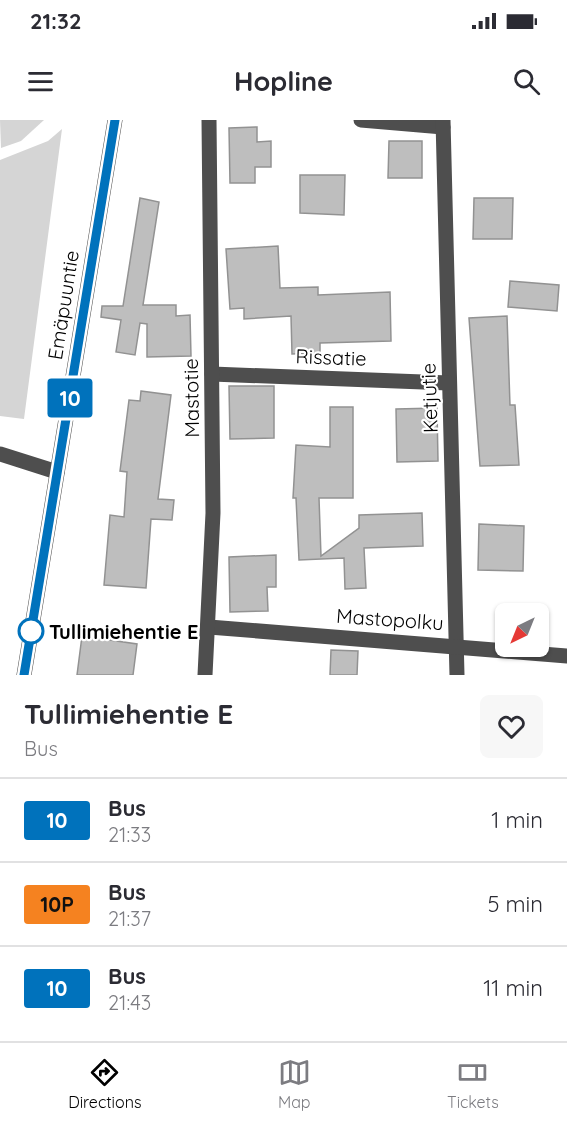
<!DOCTYPE html>
<html lang="en">
<head>
<meta charset="utf-8">
<style>
  :root { --surface:#fff; --page:#f7f7f7; --text:#2b2b33; --muted:#7c7c81; --line:#e1e1e2; --accent:#000 }
  body { margin:0; font-family:Quicksand,sans-serif; background:var(--page); color:var(--text); height:100vh; display:flex; flex-direction:column; font-size:22px; white-space:nowrap }
  * { box-sizing:border-box; margin:0 }
  p { font-size:20px; color:var(--muted) }
  .icon { flex:none; width:33px; height:33px; fill:none; stroke:currentColor; stroke-width:2; stroke-linecap:round; stroke-linejoin:round }
  .map { position:relative; height:555px; overflow:hidden }
  .sheet { display:flex; flex-direction:column; background:var(--surface); flex:1 }
  .sheet>* { flex:none }
  .badge { padding:0 12px; border-radius:4px; font-size:21px; line-height:39px }
  .needle { width:39px; rotate:223deg }
  .buttons { position:absolute; left:495px; top:483px; display:grid; gap:12px }
  .buttons a { display:grid; place-items:center; width:54px; height:54px; border-radius:9px; background:var(--surface); box-shadow:0 2px 4px #0004; font-size:30px }
  .map>.badge { position:absolute; translate:-50% -50%; box-shadow:0 0 0 3px #fff }
  .round { display:grid; place-items:center; flex:none; width:63px; height:63px; border-radius:9px; background:var(--page) }
  .summary { display:flex; align-items:center; justify-content:space-between; height:102px; padding:0 24px }
  h1 { font-size:28px; font-weight:700; line-height:45px }
  ul { padding:0; list-style:none }
  li { display:flex; align-items:center; gap:18px; height:84px; padding:0 24px; border-top:2px solid var(--line) }
  li div { flex:1 }
  li b { display:block; font-size:22px }
  li em { font-style:normal }
  li .badge { min-width:66px; font-weight:700; text-align:center }
  .status { display:flex; justify-content:space-between; align-items:center; height:42px; padding:0 30px; background:var(--surface); direction:ltr }
  .status svg { height:16px; fill:currentColor }
  header { display:flex; justify-content:space-between; align-items:center; height:78px; padding:0 24px; background:var(--surface); font-size:27px; font-weight:700 }
  .tabs { display:flex; justify-content:space-around; align-items:center; height:84px; border-top:2px solid var(--line); background:var(--surface); font-size:16px; color:var(--muted) }
  .tabs a { display:grid; justify-items:center; gap:3px }
  .tabs .active { color:var(--accent) }
  .map>svg:first-child { display:block }
  .green { fill:#d5d5d5 }
  .building { fill:#bebebe; stroke:#929292; stroke-width:1.5 }
  .lines { fill:none; stroke-linecap:round; stroke-linejoin:round }
  .minor { stroke:#4e4e4e; stroke-width:15 }
  .line-casing { stroke:#fff; stroke-width:14 }
  .line { stroke:#0072bc; stroke-width:9 }
  .stop-dot { fill:#fff; stroke:#0072bc; stroke-width:3 }
  .labels { text-anchor:middle; dominant-baseline:central; stroke-width:4.5; stroke-linejoin:round; paint-order:stroke }
  .street-label { font-size:20px; fill:#000; stroke:#fff }
  .stop-label { font-size:20px; font-weight:bold; fill:#000; stroke:#fff; text-anchor:start }
</style>
</head>
<body>
<div class="status"><b>21:32</b><svg viewBox="0 0 49 12"><path d="M0 12V9h3v3zM5 12V6h3v6zM10 12V3h3v9zM15 12V0h3v12zM26 1h20v11H26zM47 4h2v5h-2z"/></svg></div>
<header><svg class="icon" aria-label="menu" viewBox="0 0 24 24"><path d="M4 6h16M4 12h16M4 18h16"/></svg>Hopline<svg class="icon" aria-label="search" viewBox="0 0 24 24"><circle cx="10" cy="10" r="6"/><path d="M15 15l6 6"/></svg></header>
<div class="map">
<svg width="567" height="555" viewBox="0 0 567 555">
  <rect width="100%" height="100%" fill="#fff"/>
  <!-- green -->
  <g class="green">
    <polygon points="0,0 44,0 21,21 1,28"/>
    <polygon points="62,9 24,299 0,296 0,40 48,21"/>
  </g>
  <!-- building -->
  <g class="building">
    <polygon points="257,7 257,22 271,21 271,47 255,47 255,63 230,63 229,8"/>
    <polygon points="389,21 422,21 422,58 388,58"/>
    <polygon points="300,55 345,55 344,95 300,93"/>
    <polygon points="140,78 159,82 143,185 176,185 176,196 190,195 191,236 147,237 147,204 140,203 135,235 116,232 121,200 101,197 102,186 123,186"/>
    <polygon points="474,78 513,78 512,119 473,119"/>
    <polygon points="278,126 280,168 318,167 318,175 390,172 391,221 320,223 320,233 292,234 291,196 244,199 244,188 230,189 226,129"/>
    <polygon points="510,161 559,165 557,191 508,187"/>
    <polygon points="507,196 510,285 515,285 519,345 480,346 469,198"/>
    <polygon points="229,266 274,266 274,318 230,319"/>
    <polygon points="141,271 171,275 158,379 174,380 172,400 151,399 146,468 104,465 110,395 124,397 127,352 120,351 129,280 140,281"/>
    <polygon points="330,287 353,287 353,378 319,378 321,436 359,408 359,395 422,393 423,426 364,428 366,468 345,469 344,438 299,440 296,378 293,378 296,325 330,327"/>
    <polygon points="437,288 438,341 397,342 396,289"/>
    <polygon points="479,404 524,406 523,451 478,450"/>
    <polygon points="276,435 276,467 267,467 268,491 230,492 229,437"/>
    <polygon points="82,516 137,524 133,555 77,555"/>
    <polygon points="331,530 358,531 357,555 330,555"/>
  </g>
  <g class="lines">
    <!-- minor -->
    <g class="minor">
      <polyline points="361,0 443,7"/>
      <polyline points="443,0 457,555"/>
      <polyline points="212,254 449,263"/>
      <polyline points="0,334 57,352"/>
      <polyline points="209,507 567,536"/>
      <polyline points="24,555 115,0"/>
      <polyline points="205,555 213,393 209,0"/>
    </g>
  </g>
  <g class="lines">
    <!-- line casing -->
    <g class="line-casing">
      <polyline id="line" points="24,555 115,0"/>
    </g>
    <!-- line -->
    <use href="#line" class="line"/>
  </g>
  <!-- markers -->
  <circle class="stop-dot" cx="31" cy="511" r="12"/>
  <g class="labels">
    <!-- street labels -->
    <g class="street-label">
      <text transform="translate(63 185) rotate(-81)">Emäpuuntie</text>
      <text transform="translate(331 237) rotate(2)">Rissatie</text>
      <text transform="translate(191 278) rotate(-91)">Mastotie</text>
      <text transform="translate(429 278) rotate(-92)">Ketjutie</text>
      <text transform="translate(390 499) rotate(4)">Mastopolku</text>
    </g>
    <!-- stop labels -->
    <g class="stop-label">
      <text x="49" y="511">Tullimiehentie E</text>
    </g>
  </g>
</svg>
<div class="buttons">
<a><svg class="needle" viewBox="-14 -14 28 28"><path d="M0-13l5 13h-10z" fill="#e53935"/><path d="M0 13l5-13h-10z" fill="#7c7c81"/></svg></a>
</div>
<b class="badge" style="left:70px;top:278px;background:#0072bc;color:#fff">10</b>
</div>
<section class="sheet">
<div class="summary"><div><h1>Tullimiehentie E</h1><p>Bus</p></div><a class="round"><svg class="icon" aria-label="heart" viewBox="0 0 24 24"><path d="M12 20l-8-8c-3-5 5-10 8-4 3-6 11-1 8 4z"/></svg></a></div>
<ul>
<li><span class="badge" style="background:#0072bc;color:#fff">10</span><div><b>Bus</b><p>21:33</p></div><em>1 min</em></li>
<li><span class="badge" style="background:#f58220;color:#111">10P</span><div><b>Bus</b><p>21:37</p></div><em>5 min</em></li>
<li><span class="badge" style="background:#0072bc;color:#fff">10</span><div><b>Bus</b><p>21:43</p></div><em>11 min</em></li>
</ul>
</section>
<nav class="tabs">
<a class="active"><svg class="icon" aria-label="directions" viewBox="0 0 24 24"><path d="M12 3l9 9-9 9-9-9zM9 14v-3h6M13 9l2 2-2 2"/></svg>Directions</a>
<a><svg class="icon" aria-label="map" viewBox="0 0 24 24"><path d="M3 6l6-2 6 2 6-2v14l-6 2-6-2-6 2zM9 4v14M15 6v14"/></svg>Map</a>
<a><svg class="icon" aria-label="tickets" viewBox="0 0 24 24"><path d="M3 7h18v10H3zM15 7v10"/></svg>Tickets</a>
</nav>
</body>
</html>
